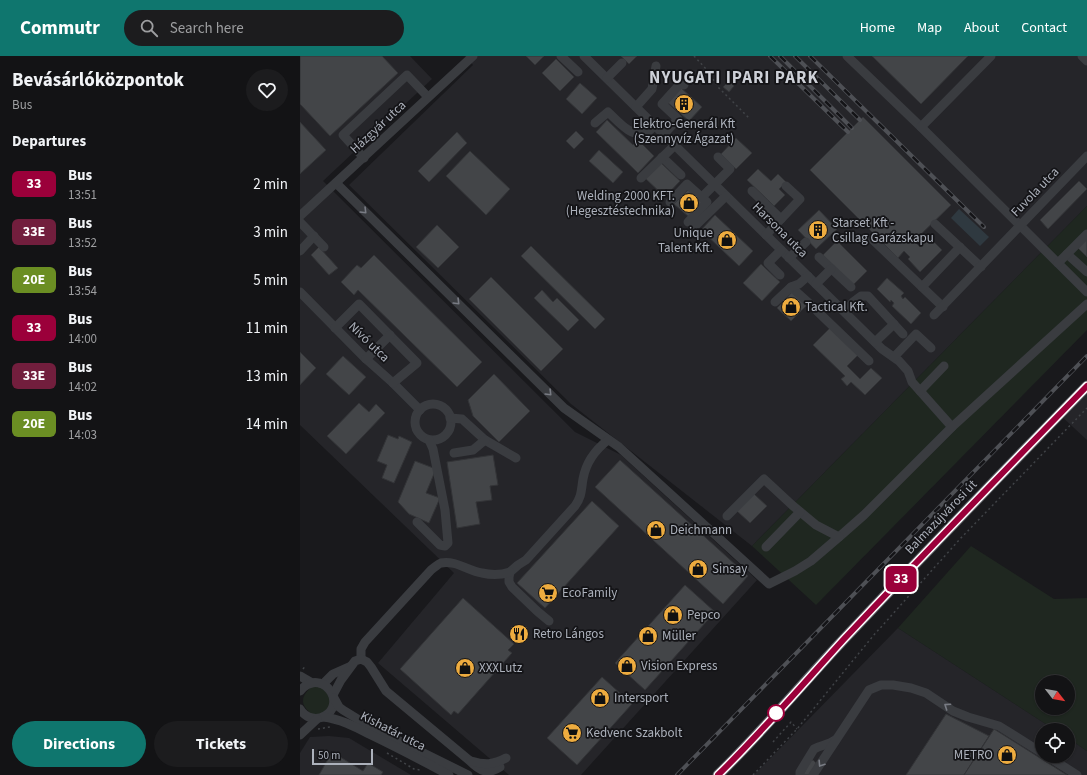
<!DOCTYPE html>
<html lang="en">
<head>
<meta charset="utf-8">
<style>
  :root { --surface:#131315; --page:#1c1c1e; --text:#f1f3f6; --muted:#9d9ea0; --line:#323234; --accent:#0f766e }
  body { margin:0; font-family:"Source Sans 3",sans-serif; background:var(--page); color:var(--text); height:100vh; display:flex; flex-direction:column; font-size:15px; white-space:nowrap }
  * { box-sizing:border-box; margin:0 }
  p { font-size:13px; color:var(--muted) }
  .icon { flex:none; width:22px; height:22px; fill:none; stroke:currentColor; stroke-width:2; stroke-linecap:round; stroke-linejoin:round }
  .map { position:relative; flex:1; overflow:hidden }
  .sheet { display:flex; flex-direction:column; background:var(--surface); width:300px }
  .sheet>* { flex:none }
  .badge { padding:0 8px; border-radius:6px; font-size:14px; line-height:26px }
  .needle { width:26px; rotate:121deg }
  .fabs { position:absolute; left:735px; top:619px; display:grid; gap:8px }
  .fabs a { display:grid; place-items:center; width:40px; height:40px; border-radius:50%; background:var(--surface); box-shadow:0 1px 3px #0004,0 0 0 1px var(--line); font-size:20px }
  .scale { position:absolute; left:12px; bottom:10px; width:61px; box-sizing:border-box; padding-left:4px; border:2px solid #acb1bb; border-top:0; font-size:11px; line-height:14px; white-space:nowrap; color:#acb1bb; -webkit-text-stroke:3px #141417; paint-order:stroke }
  .map>.badge { position:absolute; translate:-50% -50%; box-shadow:0 0 0 2px #fff }
  h2 { padding:0 12px; font-size:15px; line-height:36px }
  .round { display:grid; place-items:center; flex:none; width:42px; height:42px; border-radius:21px; background:var(--page) }
  .overview { display:flex; align-items:center; justify-content:space-between; height:68px; padding:0 12px }
  h1 { font-size:19px; font-weight:700; line-height:30px }
  .primary-button { display:flex; gap:8px; margin-top:auto; padding:8px 12px }
  .primary-button a { flex:1; height:46px; border-radius:24px; background:var(--accent); color:#fff; font-size:16px; font-weight:700; line-height:46px; text-align:center }
  .primary-button a+a { background:var(--page); color:var(--text) }
  ul { padding:0; list-style:none }
  li { display:flex; align-items:center; gap:12px; height:48px; padding:0 12px }
  li div { flex:1 }
  li b { display:block; font-size:15px }
  li em { font-style:normal }
  li .badge { min-width:44px; font-weight:700; text-align:center }
  header { display:flex; align-items:center; gap:24px; box-sizing:border-box; height:56px; padding:0 20px; background:var(--accent); color:#fff }
  header strong { font-size:19px }
  nav { display:flex; gap:22px; margin-inline-start:auto; font-size:14px }
  .search { width:280px; height:36px; background:var(--page); display:flex; align-items:center; gap:10px; box-sizing:border-box; padding:0 14px; border-radius:22px; color:var(--muted); font-size:15px }
  main { display:flex; flex:1; min-height:0 }
  .map>svg:first-child { display:block }
  .built { fill:#252529 }
  .green { fill:#1f2720; fill-rule:evenodd }
  .water { fill:#2f3940 }
  .building { fill:#434548; stroke:#333437 }
  .lines { fill:none; stroke-linecap:round; stroke-linejoin:round }
  .path { stroke:#404347; stroke-width:1.5; stroke-dasharray:2 3; stroke-linecap:butt }
  .minor { stroke:#3a3c40; stroke-width:9 }
  .major { stroke:#57595f; stroke-width:11 }
  .rail-casing { stroke:#4e5055; stroke-width:4 }
  .rail { stroke:#141417; stroke-width:2.5; stroke-dasharray:8; stroke-linecap:butt }
  .oneway { stroke:#797c84 }
  .line-casing { stroke:#fff; stroke-width:9 }
  .line { stroke:#9b003a; stroke-width:6 }
  .stop-dot { fill:#fff; stroke:#9b003a; stroke-width:2 }
  .labels { text-anchor:middle; dominant-baseline:central; stroke-width:3.5; stroke-linejoin:round; paint-order:stroke }
  .poi-label { font-size:13px; fill:#acb1bb; stroke:#141417; text-anchor:start }
  .street-label { font-size:13px; fill:#acb1bb; stroke:#141417 }
  .district-label { font-size:17px; font-weight:bold; letter-spacing:1px; fill:#cdd0d7; stroke:#141417 }
</style>
</head>
<body>
<header>
<strong>Commutr</strong>
<div class="search"><svg class="icon" aria-label="search" viewBox="0 0 24 24"><circle cx="10" cy="10" r="6"/><path d="M15 15l6 6"/></svg>Search here</div>
<nav><a>Home</a><a>Map</a><a>About</a><a>Contact</a></nav>
</header>
<main>
<section class="sheet">
<div class="overview"><div><h1>Bevásárlóközpontok</h1><p>Bus</p></div><a class="round"><svg class="icon" aria-label="heart" viewBox="0 0 24 24"><path d="M12 20l-8-8c-3-5 5-10 8-4 3-6 11-1 8 4z"/></svg></a></div>
<h2>Departures</h2>
<ul>
<li><span class="badge" style="background:#9b003a;color:#fff">33</span><div><b>Bus</b><p>13:51</p></div><em>2 min</em></li>
<li><span class="badge" style="background:#721e3d;color:#fff">33E</span><div><b>Bus</b><p>13:52</p></div><em>3 min</em></li>
<li><span class="badge" style="background:#6b8e23;color:#fff">20E</span><div><b>Bus</b><p>13:54</p></div><em>5 min</em></li>
<li><span class="badge" style="background:#9b003a;color:#fff">33</span><div><b>Bus</b><p>14:00</p></div><em>11 min</em></li>
<li><span class="badge" style="background:#721e3d;color:#fff">33E</span><div><b>Bus</b><p>14:02</p></div><em>13 min</em></li>
<li><span class="badge" style="background:#6b8e23;color:#fff">20E</span><div><b>Bus</b><p>14:03</p></div><em>14 min</em></li>
</ul>
<div class="primary-button"><a>Directions</a><a>Tickets</a></div>
</section>
<div class="map">
<svg width="787" height="719" viewBox="0 0 787 719">
  <rect width="100%" height="100%" fill="#19191c"/>
  <!-- built -->
  <g class="built">
    <polygon points="34,0 110,0 132,23 23,125 275,376 321,399 457,524 281,719 209,719 78,607 154,517 0,369 0,34"/>
    <polygon points="165,0 787,0 787,150 452,490 271,348 49,129 173,9"/>
    <polygon points="787,330 787,384 759,358"/>
    <polygon points="598,572 755,674 742,674 742,700 768,700 768,682 787,695 787,719 454,719"/>
    <polygon points="29,680 49,682 111,719 0,719 0,697 10,681"/>
  </g>
  <!-- green -->
  <g class="green">
    <polygon points="787,150 787,274 516,549 452,490"/>
    <path d="M671 490 754 543 787 542V695L768 682V674H755L598 572ZM742 626H768V652H742Z"/>
    <path d="M11 631H19L26 635 31 646 25 657 13 659C0 649 0 642 11 631Z"/>
  </g>
  <!-- water -->
  <polygon class="water" points="659,153 689,181 680,190 651,162"/>
  <!-- building -->
  <g class="building">
    <polygon points="0,0 82,0 98,17 30,80 0,48"/>
    <polygon points="226,0 244,0 235,9"/>
    <polygon points="321,0 337,0 329,8"/>
    <polygon points="572,0 668,0 621,48"/>
    <polygon points="256,3 274,21 260,35 242,17"/>
    <polygon points="429,25 434,30 429,36 423,31"/>
    <polygon points="280,27 297,42 282,58 266,43"/>
    <polygon points="380,31 402,51 389,65 367,46"/>
    <polygon points="563,61 651,149 614,185 620,191 629,181 642,194 620,216 608,203 610,201 604,195 598,202 510,114"/>
    <polygon points="307,64 333,89 338,84 354,100 338,117 296,76"/>
    <polygon points="0,66 26,94 0,118"/>
    <polygon points="276,75 284,83 274,93 266,85"/>
    <polygon points="157,76 167,87 129,126 118,115"/>
    <polygon points="436,82 452,97 436,113 421,98"/>
    <polygon points="299,94 323,116 313,127 289,105"/>
    <polygon points="170,95 210,133 186,159 146,120"/>
    <polygon points="360,106 380,125 365,141 345,122"/>
    <polygon points="458,113 471,125 478,118 486,126 479,133 485,139 474,150 447,124"/>
    <polygon points="779,125 787,133 748,173 740,164"/>
    <polygon points="389,133 403,147 389,161 374,148"/>
    <polygon points="519,154 537,173 516,193 498,174"/>
    <polygon points="415,159 453,195 439,210 401,174"/>
    <polygon points="137,169 159,191 138,212 116,191"/>
    <polygon points="787,182 787,201 778,192"/>
    <polygon points="537,185 567,215 553,229 523,199"/>
    <polygon points="231,190 305,263 295,273 221,200"/>
    <polygon points="19,191 38,212 29,219 11,199"/>
    <polygon points="74,199 182,306 157,331 58,234 54,239 41,226 57,209 61,212"/>
    <polygon points="461,208 480,226 462,245 443,227"/>
    <polygon points="191,221 263,293 241,315 169,243"/>
    <polygon points="587,222 604,237 601,240 603,243 605,241 621,257 611,268 592,250 594,247 591,244 590,246 577,233"/>
    <polygon points="242,234 253,246 257,242 279,264 268,275 234,242"/>
    <polygon points="492,236 506,250 491,265 477,252"/>
    <polygon points="530,272 558,299 547,310 560,323 571,312 582,322 565,339 551,326 547,330 541,323 545,320 513,289"/>
    <polygon points="0,296 16,312 0,329"/>
    <polygon points="43,300 66,321 49,339 26,318"/>
    <polygon points="194,318 230,355 199,386 173,360 168,344"/>
    <polygon points="59,347 69,356 76,348 85,357 46,398 27,380"/>
    <polygon points="88,379 98,383 99,380 112,386 94,427 82,422 87,409 77,405"/>
    <polygon points="193,399 198,429 190,430 192,444 176,446 180,468 157,472 147,406"/>
    <polygon points="320,404 448,520 423,548 295,431"/>
    <polygon points="115,405 136,413 126,437 140,442 129,467 109,458 98,446"/>
    <polygon points="454,438 467,450 450,467 437,455"/>
    <polygon points="292,445 319,470 245,552 217,527"/>
    <polygon points="385,529 415,556 345,634 315,607"/>
    <polygon points="163,542 214,588 208,594 212,597 158,658 154,655 151,659 100,613"/>
    <polygon points="302,621 332,648 277,709 247,682"/>
    <polygon points="646,658 689,680 664,719 606,719"/>
    <polygon points="694,673 767,719 664,719"/>
    <polygon points="32,696 63,715 68,707 83,716 81,719 19,719"/>
    <polygon points="513,704 516,707 511,719 503,719 510,705"/>
  </g>
  <g class="lines">
    <!-- path -->
    <g class="path">
      <polyline points="394,0 408,15 418,31 449,62"/>
      <polyline points="3,613 6,609"/>
      <polyline points="18,673 30,671"/>
      <polyline points="473,686 491,666 497,673"/>
      <polyline points="87,697 114,713 120,714"/>
      <polyline points="453,719 497,673 573,580 660,483 787,352"/>
    </g>
    <!-- minor -->
    <g class="minor">
      <polyline points="261,0 278,16"/>
      <polyline points="284,0 582,293 599,305 608,315 612,326 652,371"/>
      <polyline points="547,0 621,71"/>
      <polyline points="691,0 621,71 787,236"/>
      <polyline points="782,0 787,5"/>
      <polyline points="307,22 322,7"/>
      <polyline points="336,51 352,33 356,10"/>
      <path d="M295 67 308 56C317 64 331 82 345 77 349 76 352 72 355 69"/>
      <polyline points="364,78 378,63 362,48 380,28 384,29"/>
      <polyline points="362,101 381,119"/>
      <polyline points="64,102 43,79 107,19 128,41"/>
      <polyline points="341,122 375,89"/>
      <polyline points="36,127 264,352 319,391 469,528 495,515 511,505 539,481 564,459 652,371 787,248"/>
      <polyline points="452,135 481,163"/>
      <polyline points="402,141 430,113 418,101"/>
      <polyline points="370,146 387,128 407,146 388,166"/>
      <polyline points="0,160 173,0"/>
      <polyline points="0,166 24,191"/>
      <polyline points="635,168 681,211"/>
      <polyline points="393,172 426,140"/>
      <polyline points="466,179 500,143 486,130"/>
      <polyline points="572,183 643,251"/>
      <polyline points="0,195 14,180"/>
      <polyline points="767,198 787,216"/>
      <polyline points="519,201 551,231"/>
      <polyline points="489,202 506,186"/>
      <polyline points="758,207 787,178"/>
      <polyline points="480,219 468,207 481,194"/>
      <polyline points="516,228 531,213"/>
      <polyline points="491,231 510,248"/>
      <polyline points="622,231 660,191"/>
      <polyline points="0,236 66,303 93,327 120,354"/>
      <polyline points="475,246 491,231 499,228 508,220"/>
      <polyline points="517,255 569,305"/>
      <polyline points="545,256 553,246 561,240 568,240 603,278"/>
      <polyline points="634,259 787,100"/>
      <polyline points="35,272 59,248 117,307 93,327"/>
      <polyline points="575,286 594,268"/>
      <polyline points="594,301 616,278 631,292"/>
      <polyline points="66,303 90,279"/>
      <polyline points="620,335 644,310"/>
      <circle cx="133" cy="366" r="18"/>
      <polyline points="150,362 162,363 185,384 216,402"/>
      <polyline points="154,397 173,394 185,384"/>
      <polyline points="427,460 464,423 492,449 516,469 539,481"/>
      <polyline points="117,466 140,489 145,490 148,487 145,454 133,393 129,384"/>
      <polyline points="466,491 500,456"/>
      <path d="M249 565 237 555 212 531 209 526V521L210 516 218 509 226 504 275 450C282 440 281 435 283 423 286 406 295 394 308 384"/>
      <path d="M61 603V593L65 586 131 514C134 512 138 508 141 507 156 504 168 515 182 517 191 519 201 519 210 516"/>
      <polyline points="0,620 12,627"/>
      <polyline points="23,628 33,618 51,610"/>
      <path d="M0 635C5 629 11 625 19 627 24 628 28 631 31 636 43 656 13 674 0 653"/>
      <path d="M33 639 41 624 55 605 61 603 67 606 71 611 86 635 170 705C180 715 188 719 200 711"/>
      <polyline points="34,642 39,651 43,654 69,670 168,719"/>
      <path d="M23 661C40 663 54 670 69 678 96 691 123 705 149 719"/>
      <polyline points="0,679 17,663"/>
      <polyline points="747,700 777,719"/>
      <path d="M171 705C185 709 193 709 206 702"/>
      <path d="M500 719V716L514 693C521 689 529 689 535 684"/>
      <polyline points="513,719 569,634 581,629 593,629 611,632 626,637 653,655 668,661 699,670 742,697"/>
    </g>
    <!-- major -->
    <path class="major" d="M418 719C462 676 502 628 544 583 624 498 705 414 787 330"/>
    <!-- rail casing -->
    <g class="rail-casing">
      <g id="rail">
        <polyline points="470,0 548,76"/>
        <polyline points="480,0 552,72"/>
        <polyline points="495,0 560,64"/>
        <polyline points="510,0 684,171"/>
        <polyline points="377,719 787,300"/>
      </g>
    </g>
    <!-- rail -->
    <use href="#rail" class="rail"/>
  </g>
  <!-- one-way arrows -->
  <defs><path id="oneway-chevron" d="M-2-3.5L2.5 0L-2 3.5" fill="none" stroke-width="1.6" stroke-linecap="round" stroke-linejoin="round"/></defs>
  <g class="oneway">
    <use href="#oneway-chevron" transform="translate(64 155) rotate(45)"/>
    <use href="#oneway-chevron" transform="translate(157 246) rotate(45)"/>
    <use href="#oneway-chevron" transform="translate(249 337) rotate(45)"/>
    <use href="#oneway-chevron" transform="translate(647 650) rotate(-146)"/>
    <use href="#oneway-chevron" transform="translate(521 708) rotate(123)"/>
  </g>
  <g class="lines">
    <!-- line casing -->
    <g class="line-casing">
      <path id="line" d="M418 719C462 676 502 629 544 583 624 498 705 414 787 330"/>
    </g>
    <!-- line -->
    <use href="#line" class="line"/>
  </g>
  <!-- icons -->
  <defs>
    <g id="building-disc" transform="scale(1)"><circle r="9.5" fill="#eeac3f" stroke="#141417"/><path d="M-4-6H4V6H1V3H-1V6H-4ZM-2.5-4.3h1.7v1.8h-1.7ZM.8-4.3h1.7v1.8H.8ZM-2.5-1h1.7V.8h-1.7ZM.8-1h1.7V.8H.8Z" fill="#111"/></g>
    <g id="shop-disc" transform="scale(1)"><circle r="9.5" fill="#eeac3f" stroke="#141417"/><path d="M-5-2.5h2.3a2.7 3.5 0 0 1 5.4 0H5L5.5 6h-11ZM-1.5-2.5h3a1.5 2.3 0 0 0-3 0Z" fill="#111"/></g>
    <g id="supermarket-disc" transform="scale(1)"><circle r="9.5" fill="#eeac3f" stroke="#141417"/><path d="M-6-5.5h2.5l.6 2H6L4.5 2H-2.5L-4.4-4H-6ZM-1.5 3.2a1.3 1.3 0 1 0 .1 0ZM3 3.2a1.3 1.3 0 1 0 .1 0Z" fill="#111"/></g>
    <g id="restaurant-disc" transform="scale(1)"><circle r="9.5" fill="#eeac3f" stroke="#141417"/><path d="M-5-6h1v4h1v-4h1v4h1v-4h1v5L-1.5 .5V6h-2V.5L-5-1ZM5-6V6H3V1.5H1.5Q1.5-4 5-6Z" fill="#111"/></g>
  </defs>
  <g fill-rule="evenodd">
    <use href="#building-disc" x="384" y="48"/>
    <use href="#shop-disc" x="389" y="147"/>
    <use href="#building-disc" x="518" y="174"/>
    <use href="#shop-disc" x="427" y="184"/>
    <use href="#shop-disc" x="491" y="251"/>
    <use href="#shop-disc" x="356" y="474"/>
    <use href="#shop-disc" x="398" y="513"/>
    <use href="#supermarket-disc" x="248" y="537"/>
    <use href="#shop-disc" x="373" y="559"/>
    <use href="#restaurant-disc" x="219" y="578"/>
    <use href="#shop-disc" x="348" y="580"/>
    <use href="#shop-disc" x="327" y="610"/>
    <use href="#shop-disc" x="165" y="612"/>
    <use href="#shop-disc" x="300" y="642"/>
    <use href="#supermarket-disc" x="272" y="677"/>
    <use href="#shop-disc" x="707" y="699"/>
  </g>
  <!-- markers -->
  <circle class="stop-dot" cx="476" cy="657" r="8"/>
  <g class="labels">
    <!-- poi labels -->
    <g class="poi-label">
      <text x="384" y="68" text-anchor="middle">Elektro-Generál Kft<tspan x="384" dy="15">(Szennyvíz Ágazat)</tspan></text>
      <text x="375" y="140" text-anchor="end">Welding 2000 KFT.<tspan x="375" dy="15">(Hegesztéstechnika)</tspan></text>
      <text x="532" y="167">Starset Kft -<tspan x="532" dy="15">Csillag Garázskapu</tspan></text>
      <text x="413" y="177" text-anchor="end">Unique<tspan x="413" dy="15">Talent Kft.</tspan></text>
      <text x="505" y="251">Tactical Kft.</text>
      <text x="370" y="474">Deichmann</text>
      <text x="412" y="513">Sinsay</text>
      <text x="262" y="537">EcoFamily</text>
      <text x="387" y="559">Pepco</text>
      <text x="233" y="578">Retro Lángos</text>
      <text x="362" y="580">Müller</text>
      <text x="341" y="610">Vision Express</text>
      <text x="179" y="612">XXXLutz</text>
      <text x="314" y="642">Intersport</text>
      <text x="286" y="677">Kedvenc Szakbolt</text>
      <text x="693" y="699" text-anchor="end">METRO</text>
    </g>
    <!-- street labels -->
    <g class="street-label">
      <text transform="translate(78 71) rotate(-43)">Házgyár utca</text>
      <text transform="translate(735 136) rotate(-46)">Fuvola utca</text>
      <text transform="translate(480 174) rotate(45)">Harsona utca</text>
      <text transform="translate(69 286) rotate(44)">Nívó utca</text>
      <text transform="translate(641 461) rotate(-46)">Balmazújvárosi út</text>
      <text transform="translate(93 675) rotate(27)">Kishatár utca</text>
    </g>
    <!-- district labels -->
    <g class="district-label">
      <text x="434" y="22">NYUGATI IPARI PARK</text>
    </g>
  </g>
</svg>
<div class="fabs">
<a><svg class="needle" viewBox="-14 -14 28 28"><path d="M0-13l5 13h-10z" fill="#e53935"/><path d="M0 13l5-13h-10z" fill="#9d9ea0"/></svg></a>
<a><svg class="icon" aria-label="locate" viewBox="0 0 24 24"><circle cx="12" cy="12" r="6"/><path d="M12 2v4M12 18v4M2 12h4M18 12h4"/></svg></a>
</div>
<div class="scale">50 m</div>
<b class="badge" style="left:601px;top:523px;background:#9b003a;color:#fff">33</b>
</div>
</main>
</body>
</html>
